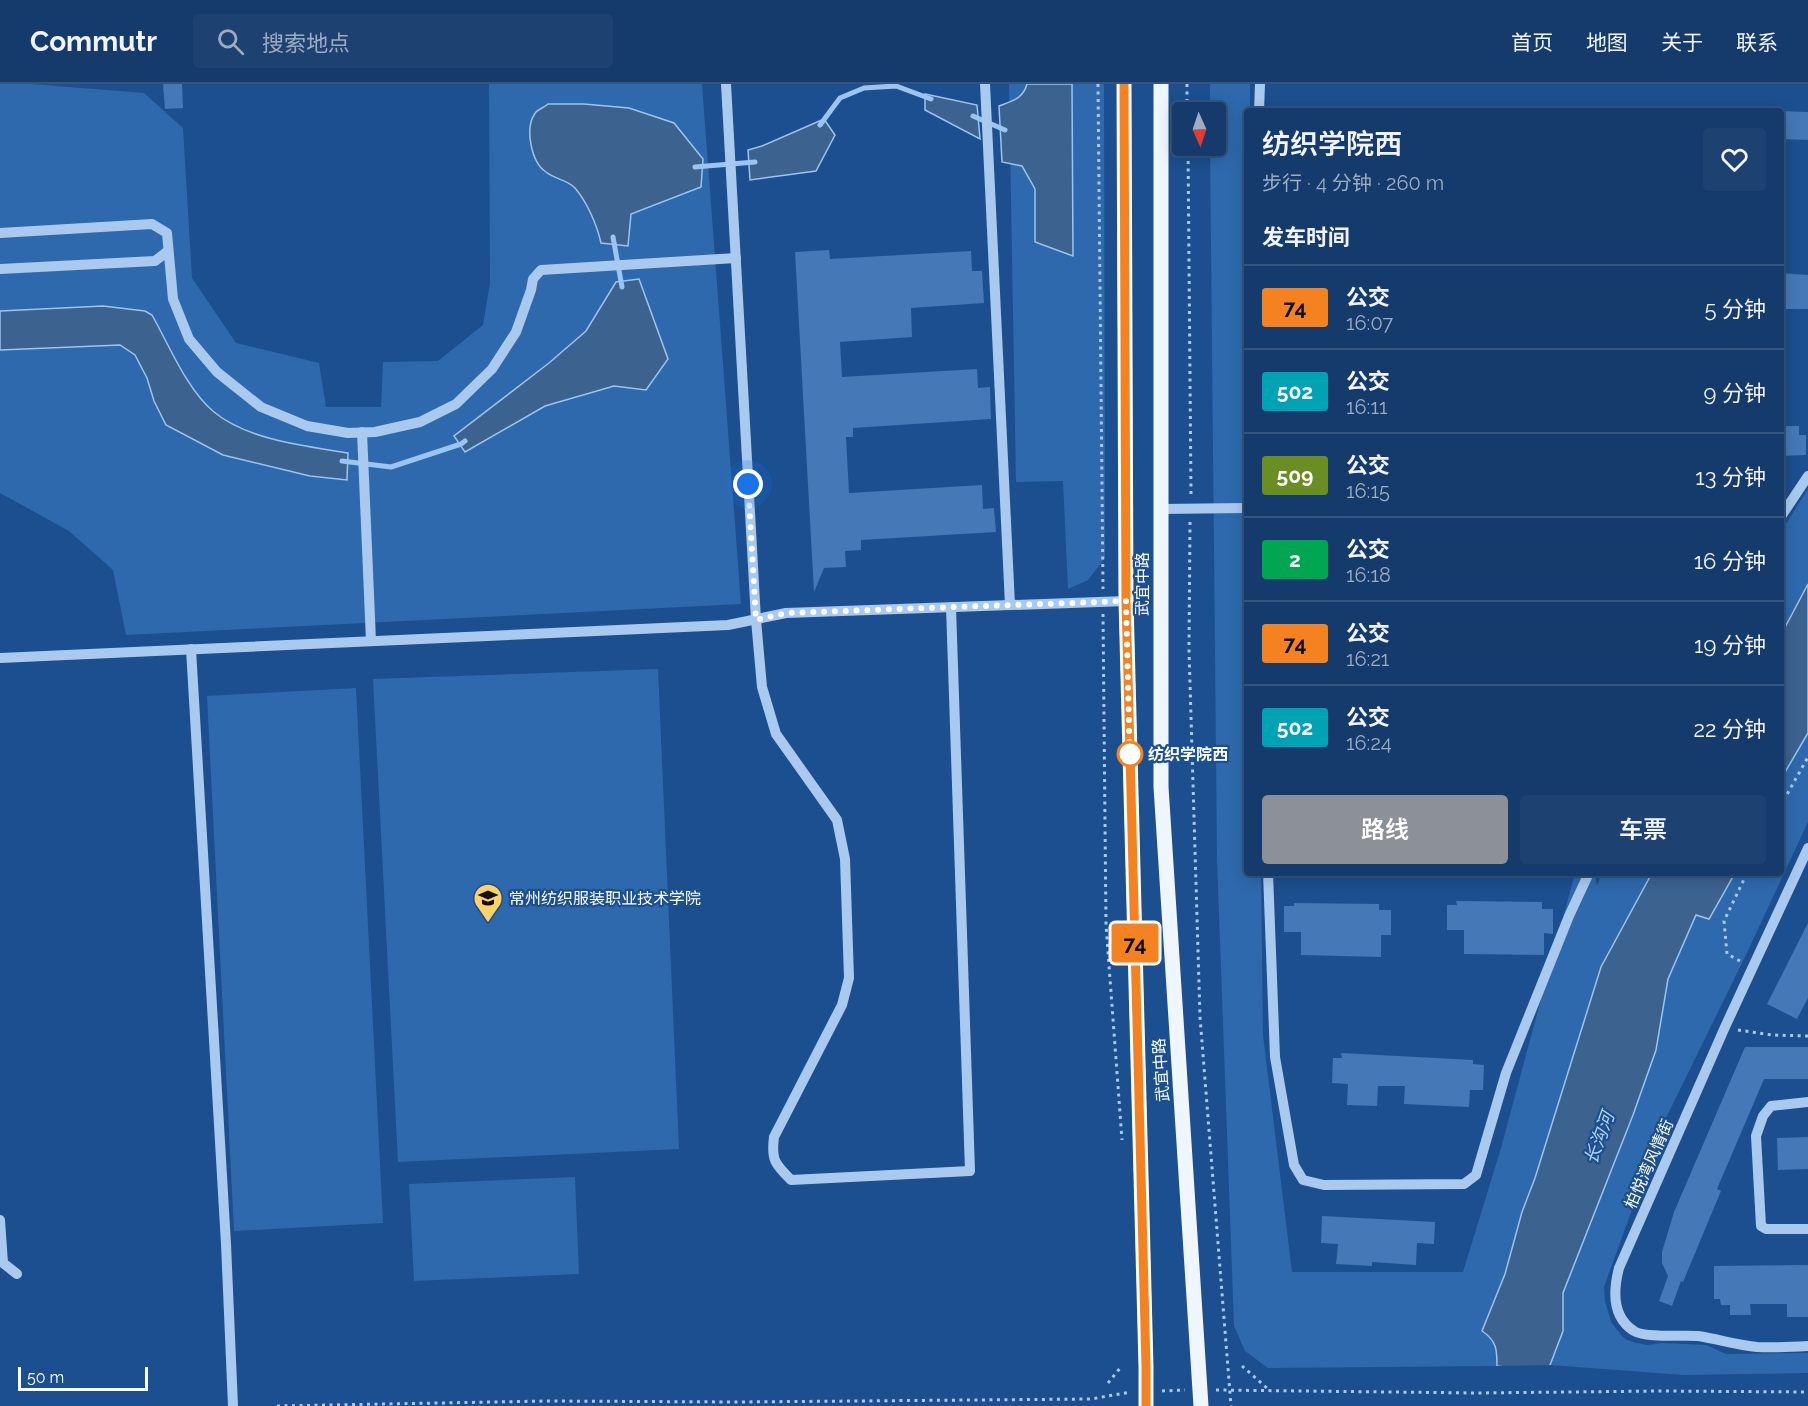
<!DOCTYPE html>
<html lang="zh">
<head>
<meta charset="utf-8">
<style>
  :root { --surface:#143b6b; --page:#1d4271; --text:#f1f3f6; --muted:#9dadc1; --line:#33557e; --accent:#8c9099 }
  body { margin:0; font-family:Raleway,"Noto Sans SC",sans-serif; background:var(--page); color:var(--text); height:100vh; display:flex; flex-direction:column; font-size:22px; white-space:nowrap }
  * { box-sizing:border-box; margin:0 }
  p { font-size:20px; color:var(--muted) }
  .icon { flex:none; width:33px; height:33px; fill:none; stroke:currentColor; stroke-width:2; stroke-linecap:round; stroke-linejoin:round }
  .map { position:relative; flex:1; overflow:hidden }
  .sheet { position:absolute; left:1244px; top:24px; width:540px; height:768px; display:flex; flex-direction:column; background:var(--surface); border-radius:6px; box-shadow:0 3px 15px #0003,0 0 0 2px var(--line) }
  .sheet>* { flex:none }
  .badge { padding:0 12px; border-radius:4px; font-size:21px; line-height:39px }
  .needle { width:39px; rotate:177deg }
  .tools { position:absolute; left:1172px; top:18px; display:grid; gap:12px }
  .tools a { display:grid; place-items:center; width:54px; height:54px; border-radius:6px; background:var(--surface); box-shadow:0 3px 15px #0003,0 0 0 2px var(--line); font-size:30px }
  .scale { position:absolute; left:18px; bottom:15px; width:130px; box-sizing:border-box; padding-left:6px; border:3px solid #fff; border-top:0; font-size:16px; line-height:21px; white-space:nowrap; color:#fff; -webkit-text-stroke:4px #1b4f8f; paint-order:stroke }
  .you { position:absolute; width:30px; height:30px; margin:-15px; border:4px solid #fff; border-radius:50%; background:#1a73e8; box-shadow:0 0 0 9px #1a73e833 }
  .map>.badge { position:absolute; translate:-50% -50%; box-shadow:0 0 0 3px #fff }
  h2 { padding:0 18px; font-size:22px; line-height:54px }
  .round { display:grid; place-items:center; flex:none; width:63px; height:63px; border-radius:6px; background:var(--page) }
  .summary { display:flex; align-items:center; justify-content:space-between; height:102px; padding:0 18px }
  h1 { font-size:28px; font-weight:600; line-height:45px }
  .button { display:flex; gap:12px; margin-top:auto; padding:12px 18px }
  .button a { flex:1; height:69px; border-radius:6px; background:var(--accent); color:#fff; font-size:24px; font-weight:600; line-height:69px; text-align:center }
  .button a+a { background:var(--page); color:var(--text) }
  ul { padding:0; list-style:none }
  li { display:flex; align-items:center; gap:18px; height:84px; padding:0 18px; border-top:2px solid var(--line) }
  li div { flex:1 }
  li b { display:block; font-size:22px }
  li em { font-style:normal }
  li .badge { min-width:66px; font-weight:700; text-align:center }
  header { display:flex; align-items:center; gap:36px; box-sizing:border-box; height:84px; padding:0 30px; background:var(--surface); border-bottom:2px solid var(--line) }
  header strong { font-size:28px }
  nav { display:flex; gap:33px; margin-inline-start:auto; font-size:21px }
  .search { width:420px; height:54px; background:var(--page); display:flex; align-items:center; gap:15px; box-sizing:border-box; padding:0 21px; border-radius:6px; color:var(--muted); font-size:22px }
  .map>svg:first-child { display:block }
  .green { fill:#2e69ad }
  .water { fill:#3c6290; stroke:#9cc4f0; stroke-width:1.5 }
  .pier { fill:#1b4f8f }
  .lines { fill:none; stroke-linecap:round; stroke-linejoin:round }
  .stream { stroke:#9cc4f0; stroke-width:5 }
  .building { fill:#4478b7 }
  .path { stroke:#a9c9ee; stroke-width:3; stroke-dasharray:3 4.5; stroke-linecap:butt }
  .minor { stroke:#a9c9ee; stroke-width:10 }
  .major { stroke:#f0f6ff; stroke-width:15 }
  .line-casing { stroke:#fff; stroke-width:14 }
  .line { stroke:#f58220; stroke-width:9 }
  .walk { stroke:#fff; stroke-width:6; stroke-dasharray:0 10.8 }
  .stop-dot { fill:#fff; stroke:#f58220; stroke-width:3 }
  .labels { text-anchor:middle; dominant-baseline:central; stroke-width:4.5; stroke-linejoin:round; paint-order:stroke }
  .street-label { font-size:16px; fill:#fff; stroke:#1b4f8f }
  .stop-label { font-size:16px; font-weight:bold; fill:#fff; stroke:#1b4f8f; text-anchor:start }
  .poi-label { font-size:16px; fill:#fff; stroke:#1b4f8f; text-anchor:start }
  .water-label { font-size:18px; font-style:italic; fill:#b5d3f5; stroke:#1b4f8f }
</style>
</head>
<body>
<header>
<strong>Commutr</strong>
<div class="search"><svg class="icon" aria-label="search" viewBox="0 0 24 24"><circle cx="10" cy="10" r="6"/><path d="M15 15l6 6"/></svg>搜索地点</div>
<nav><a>首页</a><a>地图</a><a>关于</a><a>联系</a></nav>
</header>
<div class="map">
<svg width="1808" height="1322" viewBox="0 0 1808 1322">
  <rect width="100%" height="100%" fill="#1b4f8f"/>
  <!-- green -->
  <g class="green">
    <polygon points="0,0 31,0 144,9 183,44 192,194 236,259 319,279 326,323 381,323 383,278 438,277 483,241 490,199 489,0 702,0 741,520 126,551 113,486 69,447 0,409"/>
    <polygon points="1009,0 1104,0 1105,474 1088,496 1068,505 1063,397 1016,398"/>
    <path d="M1210 0H1250V27H1246V789H1261L1263 951 1292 1188H1463L1501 1064 1575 789H1595L1597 802 1602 789H1652L1601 883 1535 1094 1522 1128 1505 1190 1482 1247C1497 1258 1497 1265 1497 1282L1268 1284 1245 1267 1234 1242 1217 774 1210 62H1215V28H1210Z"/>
    <polygon points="1808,405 1808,500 1781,551 1781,448"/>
    <polygon points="658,585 679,1065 398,1078 373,595"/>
    <polygon points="356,604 383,1139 234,1147 207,612"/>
    <polygon points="1808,649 1808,738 1744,875 1663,1040 1604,1203 1605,1217 1611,1238 1622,1252 1627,1256 1637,1259 1647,1261 1662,1259 1706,1261 1726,1270 1808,1269 1808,1289 1684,1291 1550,1281 1563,1247 1563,1209 1633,1031 1656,966 1668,895 1696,831 1709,835 1735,789 1780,789 1781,695"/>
    <polygon points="575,1093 579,1190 414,1197 409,1100"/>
  </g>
  <!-- water -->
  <g class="water">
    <path d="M1027 0H1072L1073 172 1035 158V105L1022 82 1002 78 999 22C1012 17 1023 15 1027 0Z"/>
    <polygon points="925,10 977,21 980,55 925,26"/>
    <path d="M548 20H584L629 24 674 39 703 75 701 103 631 130 628 162 601 159C597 141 587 118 575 104 568 96 554 95 546 88 531 78 524 43 536 28 539 25 545 23 548 20Z"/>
    <polygon points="824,35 835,51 816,87 750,96 748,66 762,62"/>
    <polygon points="639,195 668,275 646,306 614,302 545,322 465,368 454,352 549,279 586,247 616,198"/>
    <path d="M103 222 145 227 152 231C169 261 187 306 214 328 248 356 305 362 348 369L347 396 310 392 223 371 166 341 154 317 147 294 135 271 120 261 0 266V227Z"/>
    <polygon points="1808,500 1808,649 1781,695 1781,551"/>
    <path d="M1652 789H1735L1709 835 1696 831 1668 895 1656 966 1633 1031 1563 1209V1247L1547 1289 1497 1282C1497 1266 1497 1257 1482 1247L1505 1190 1522 1128 1535 1094 1601 883Z"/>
  </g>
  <!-- pier -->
  <polygon class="pier" points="1553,1281 1538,1322 1484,1322 1494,1282"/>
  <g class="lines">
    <!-- stream -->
    <g class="stream">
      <polyline points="973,32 1005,46"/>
      <polyline points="820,41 840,14 864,4 896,2 931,15"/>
      <polyline points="695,83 755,78"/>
      <polyline points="613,153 622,203"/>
      <polyline points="342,377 391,383 461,360 465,357"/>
    </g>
  </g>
  <!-- building -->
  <g class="building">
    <polygon points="163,0 182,0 183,24 165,25"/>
    <polygon points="1780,27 1808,28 1808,56 1780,55"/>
    <polygon points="829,166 830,175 971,167 972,187 982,187 984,219 911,224 912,253 840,258 842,293 977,285 978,304 990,303 991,335 853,344 853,353 846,353 849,409 982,401 983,425 994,424 996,448 861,456 861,466 845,467 846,483 824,484 814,508 795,168"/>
    <polygon points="1780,189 1808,191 1808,225 1780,225"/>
    <polygon points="1780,342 1799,342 1799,351 1806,351 1806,371 1780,372"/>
    <polygon points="1456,817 1542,818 1542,825 1553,825 1553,850 1544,849 1544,871 1464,870 1464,846 1447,846 1447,821 1457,821"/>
    <polygon points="1294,819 1379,820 1379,826 1391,826 1391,851 1381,851 1381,873 1301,871 1301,848 1284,848 1284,822 1294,822"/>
    <polygon points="1808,839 1808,914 1797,935 1767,920"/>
    <polygon points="1745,963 1808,963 1808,995 1764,995 1717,1105 1721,1107 1683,1198 1681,1197 1672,1222 1659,1217 1668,1192 1662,1179 1662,1168 1674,1128"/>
    <polygon points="1341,969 1473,976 1473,980 1484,981 1483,1006 1470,1006 1469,1023 1404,1020 1405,1002 1378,1002 1377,1022 1347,1021 1348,1000 1332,999 1333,974 1342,974"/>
    <polygon points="1808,1053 1808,1085 1778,1086 1777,1054"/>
    <polygon points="1322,1132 1435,1138 1434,1160 1417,1159 1416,1181 1372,1178 1372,1182 1336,1180 1338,1160 1321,1159"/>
    <polygon points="1808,1181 1808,1233 1787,1233 1787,1220 1750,1220 1751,1231 1730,1231 1730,1221 1721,1221 1720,1215 1714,1215 1714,1182"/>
  </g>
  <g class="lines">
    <!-- path -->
    <g class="path">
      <polyline points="1098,0 1103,505"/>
      <polyline points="1187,0 1187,28"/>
      <polyline points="1188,62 1191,411"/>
      <polyline points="1190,438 1189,566 1200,933 1231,1322"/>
      <polyline points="1103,530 1106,841 1122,1056"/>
      <polyline points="1780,723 1808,673"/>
      <polyline points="1740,877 1727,870 1724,837 1747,789"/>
      <polyline points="1738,946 1772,951 1808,952"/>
      <polyline points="1242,1282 1268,1305"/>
      <polyline points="1108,1299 1121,1283"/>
      <polyline points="1216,1306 1477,1309 1659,1307 1808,1308"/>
      <polyline points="1162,1307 1185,1306"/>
      <polyline points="277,1322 547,1317 737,1318 1091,1315 1131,1308"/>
    </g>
    <!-- minor -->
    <g class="minor">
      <path d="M726 0 756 536 762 603 776 650 837 736 845 775 849 894 842 921 774 1053C771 1076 775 1080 791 1096L970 1087 951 523"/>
      <polyline points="985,0 1010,521"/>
      <polyline points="1259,27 1260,0"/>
      <polyline points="0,149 152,140 167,149 173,215 189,255 217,288 261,323 307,342 348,349 375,348 420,338 456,320 492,285 516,248 531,206 533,195 541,186 736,174"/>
      <polyline points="0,185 155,177 168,167"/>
      <polyline points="362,348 371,557"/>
      <polyline points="1160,425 1246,424"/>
      <polyline points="1780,434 1808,392"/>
      <polyline points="191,565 226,1160 233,1322"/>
      <polyline points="0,574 728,541 786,529 1126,517"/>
      <path d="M1808 764 1725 943 1619 1184C1613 1207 1612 1233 1634 1247 1644 1254 1683 1251 1698 1252 1718 1255 1737 1261 1757 1263 1774 1264 1791 1263 1808 1262"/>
      <polyline points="1268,789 1275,973 1294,1081 1303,1096 1324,1101 1464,1100 1476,1091 1506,989 1569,832 1589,789"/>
      <polyline points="1808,1018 1771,1022 1763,1032 1756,1052 1761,1142 1766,1145 1808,1145"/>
      <polyline points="0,1136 3,1179 17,1190"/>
    </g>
    <!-- major -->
    <g class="major">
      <polyline points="1124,0 1126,517 1146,1283 1146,1322"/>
      <polyline points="1161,0 1161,703 1201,1322"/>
    </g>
  </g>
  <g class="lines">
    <!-- line casing -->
    <g class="line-casing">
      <polyline id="line" points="1124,0 1126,517 1146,1282 1146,1322"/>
    </g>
    <!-- line -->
    <use href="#line" class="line"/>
    <!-- walk -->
    <polyline class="walk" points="748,400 756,536 786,529 1126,517 1130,681 1130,670"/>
  </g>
  <!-- icons -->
  <defs>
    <g id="university-pin" transform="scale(1.5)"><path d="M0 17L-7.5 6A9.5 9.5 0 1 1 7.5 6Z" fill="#ffd166" stroke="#1b4f8f"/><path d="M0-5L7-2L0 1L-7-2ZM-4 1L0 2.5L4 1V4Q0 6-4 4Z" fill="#111"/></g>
  </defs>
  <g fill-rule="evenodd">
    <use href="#university-pin" x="488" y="814"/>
  </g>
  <!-- markers -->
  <circle class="stop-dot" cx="1130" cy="670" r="12"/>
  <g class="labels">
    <!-- street labels -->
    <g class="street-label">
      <text transform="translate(1142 500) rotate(-90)">武宜中路</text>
      <text transform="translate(1161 986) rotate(-94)">武宜中路</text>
      <text transform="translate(1649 1080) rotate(-66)">柏悦湾风情街</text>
    </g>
    <!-- stop labels -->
    <g class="stop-label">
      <text x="1148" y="670">纺织学院西</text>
    </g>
    <!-- poi labels -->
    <g class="poi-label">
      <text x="509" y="814">常州纺织服装职业技术学院</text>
    </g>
    <!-- water labels -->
    <g class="water-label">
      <text transform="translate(1599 1054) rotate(-70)">长沟河</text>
    </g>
  </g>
</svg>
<div class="tools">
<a><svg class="needle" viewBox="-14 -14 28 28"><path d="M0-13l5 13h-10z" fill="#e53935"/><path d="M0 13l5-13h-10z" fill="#9dadc1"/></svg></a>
</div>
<div class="scale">50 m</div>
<div class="you" style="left:748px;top:400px"></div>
<b class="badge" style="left:1135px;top:859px;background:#f58220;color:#111">74</b>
<section class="sheet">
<div class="summary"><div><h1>纺织学院西</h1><p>步行 · 4 分钟 · 260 m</p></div><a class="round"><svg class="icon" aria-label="heart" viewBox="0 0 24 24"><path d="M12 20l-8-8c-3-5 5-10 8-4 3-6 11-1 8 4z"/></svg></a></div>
<h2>发车时间</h2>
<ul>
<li><span class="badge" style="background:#f58220;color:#111">74</span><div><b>公交</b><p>16:07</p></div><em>5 分钟</em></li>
<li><span class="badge" style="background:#00a3b4;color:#fff">502</span><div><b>公交</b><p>16:11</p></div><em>9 分钟</em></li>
<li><span class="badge" style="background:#6b8e23;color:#fff">509</span><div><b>公交</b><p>16:15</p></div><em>13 分钟</em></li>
<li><span class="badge" style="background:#00a651;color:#fff">2</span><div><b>公交</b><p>16:18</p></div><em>16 分钟</em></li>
<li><span class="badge" style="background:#f58220;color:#111">74</span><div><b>公交</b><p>16:21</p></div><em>19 分钟</em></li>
<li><span class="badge" style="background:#00a3b4;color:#fff">502</span><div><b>公交</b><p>16:24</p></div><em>22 分钟</em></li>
</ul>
<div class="button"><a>路线</a><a>车票</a></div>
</section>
</div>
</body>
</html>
